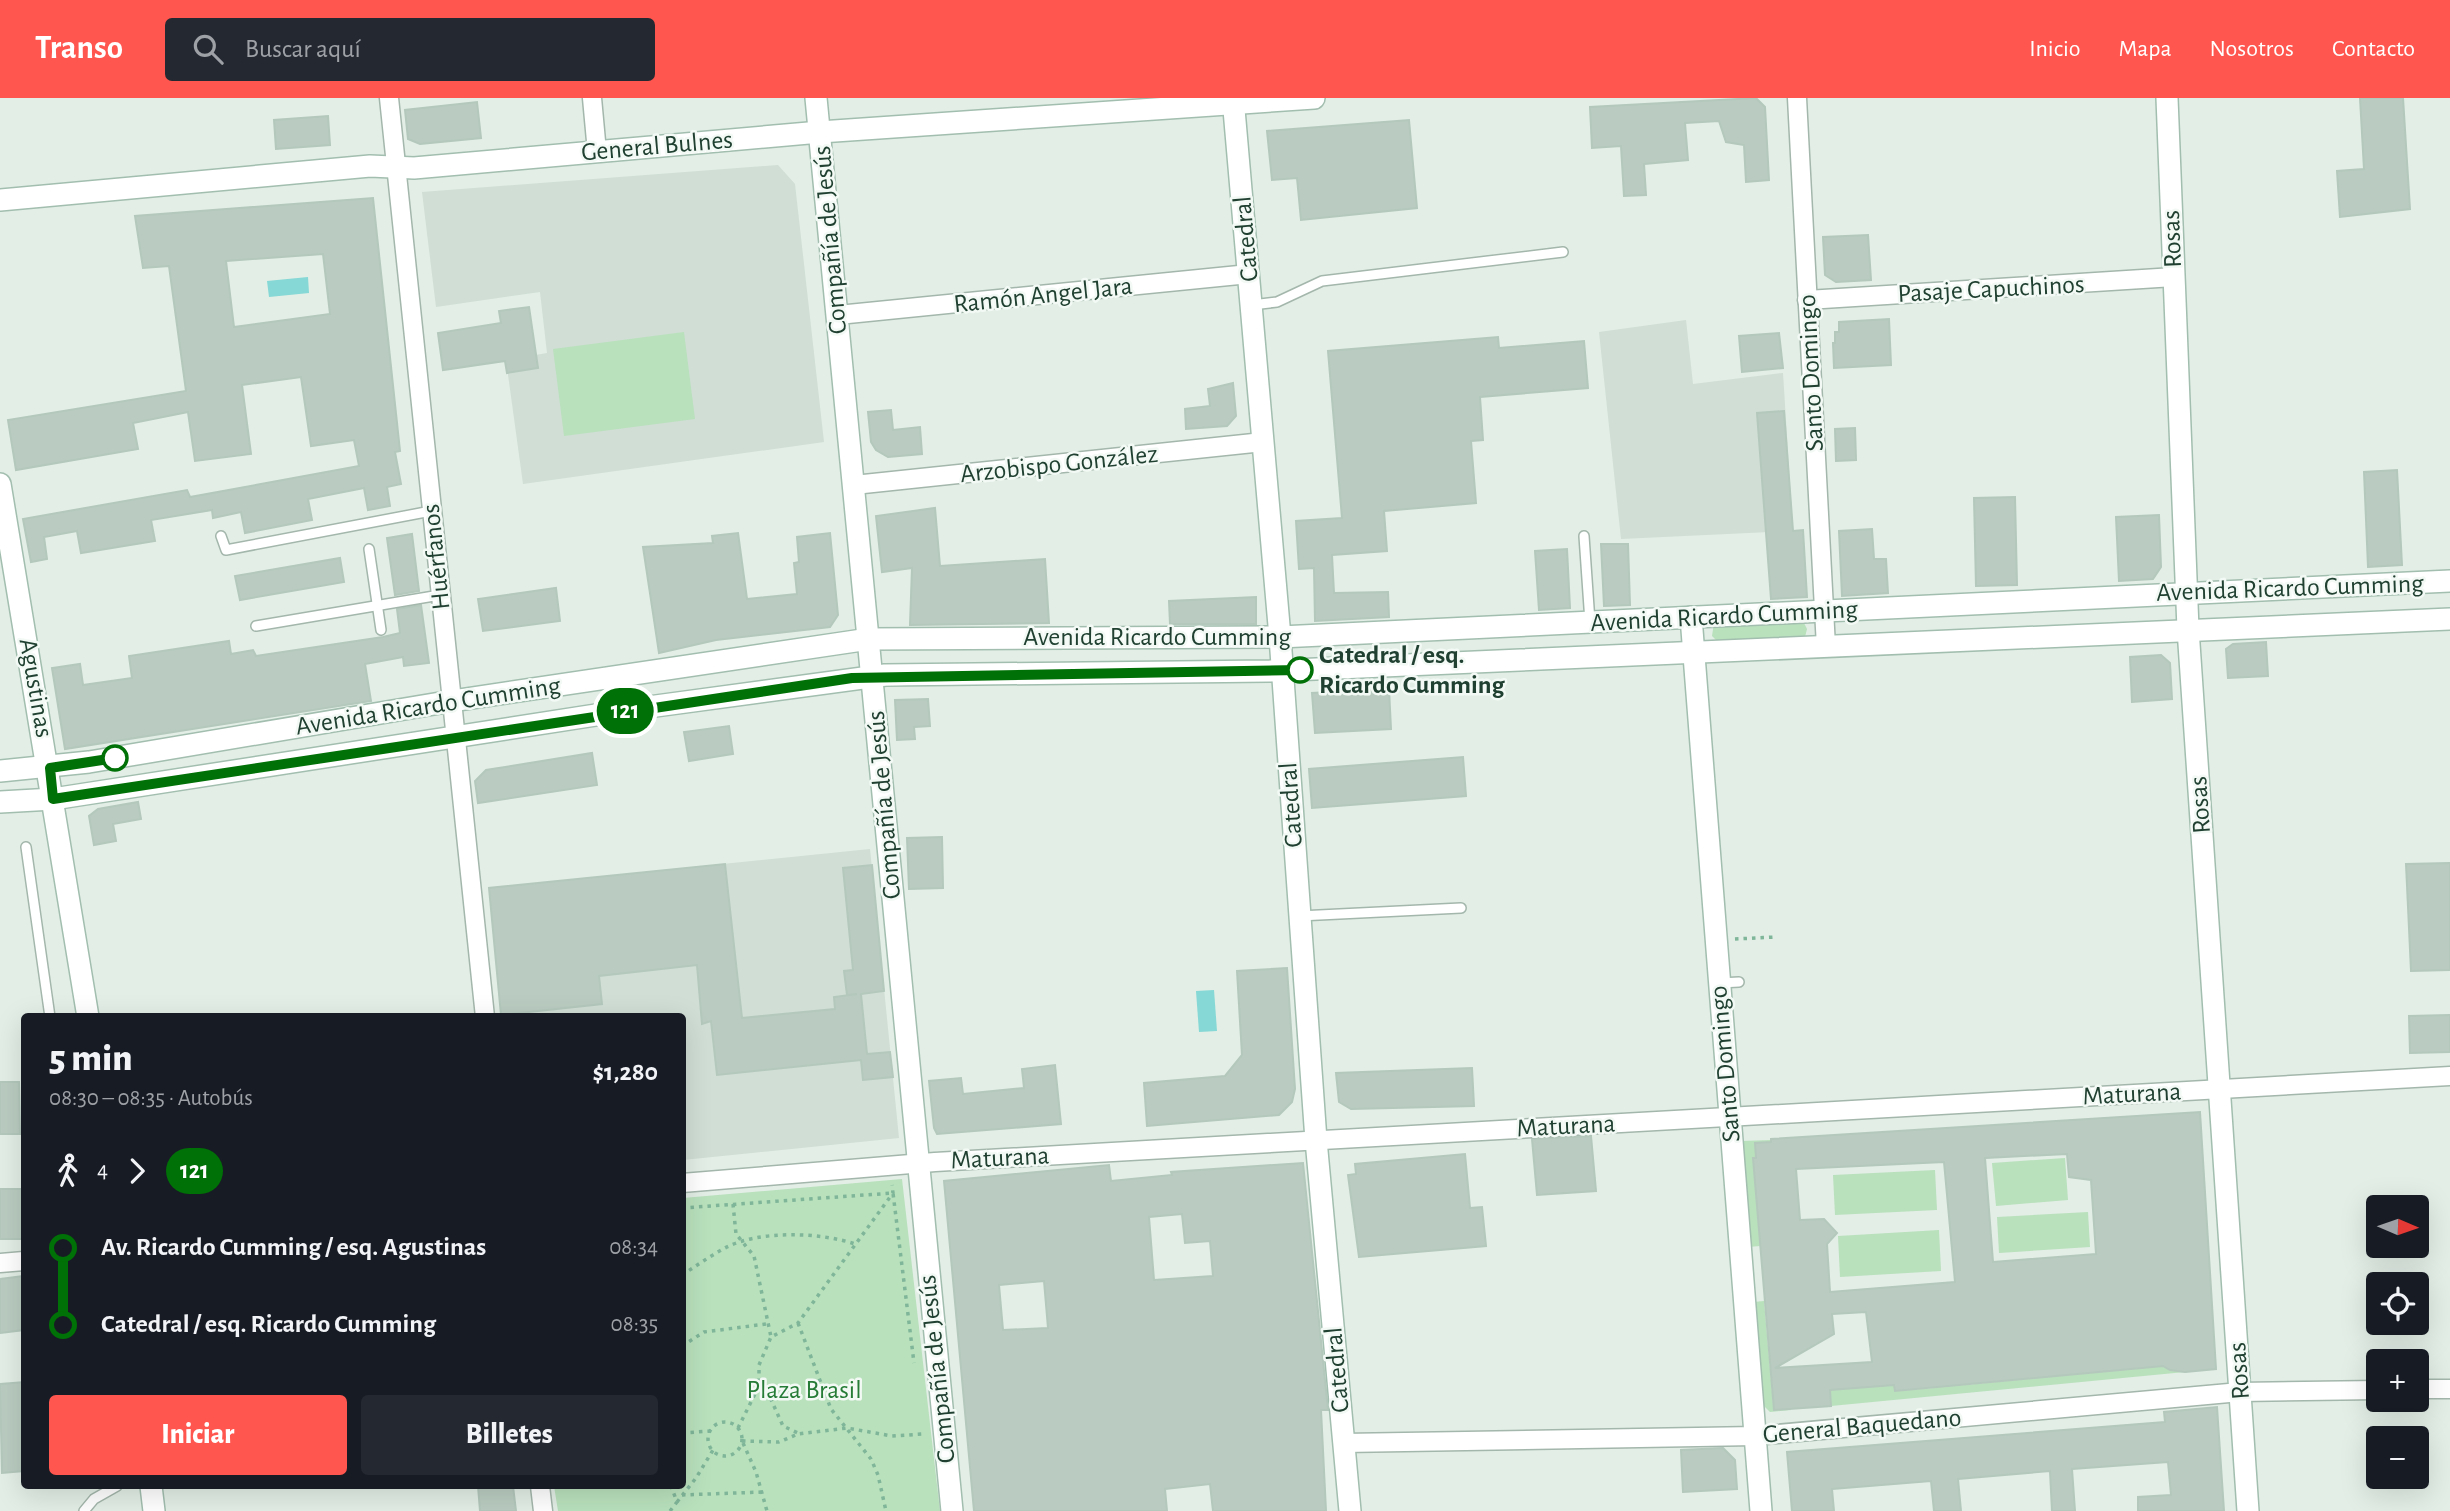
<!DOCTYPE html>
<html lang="es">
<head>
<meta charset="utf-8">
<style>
  :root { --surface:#171b24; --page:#242831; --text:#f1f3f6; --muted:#9ea1a6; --accent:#ff574f }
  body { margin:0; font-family:"Alegreya Sans",sans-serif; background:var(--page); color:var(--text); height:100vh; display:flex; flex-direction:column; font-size:26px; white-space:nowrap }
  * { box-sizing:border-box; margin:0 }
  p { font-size:23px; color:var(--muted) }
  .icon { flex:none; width:38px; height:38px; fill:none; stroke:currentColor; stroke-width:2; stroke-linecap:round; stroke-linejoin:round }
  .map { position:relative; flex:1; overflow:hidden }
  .drawer { position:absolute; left:21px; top:915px; width:665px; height:476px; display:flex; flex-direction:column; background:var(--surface); border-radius:7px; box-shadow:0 7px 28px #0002 }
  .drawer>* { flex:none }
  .badge { padding:0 14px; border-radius:23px; font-size:24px; line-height:46px }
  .needle { width:46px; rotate:92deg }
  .buttons { position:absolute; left:2366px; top:1097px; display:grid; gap:14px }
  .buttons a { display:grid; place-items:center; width:63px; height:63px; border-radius:7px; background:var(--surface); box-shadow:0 7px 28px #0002; font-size:35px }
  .map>.badge { position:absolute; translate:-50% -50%; box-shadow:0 0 0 4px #fff }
  .legs { display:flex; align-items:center; gap:10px; height:77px; padding:0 28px; font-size:23px }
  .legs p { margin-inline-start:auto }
  .headline { display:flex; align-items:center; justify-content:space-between; height:119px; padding:0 28px }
  h1 { font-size:38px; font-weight:800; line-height:52px }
  .action { display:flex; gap:14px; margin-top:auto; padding:14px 28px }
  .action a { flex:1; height:80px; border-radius:7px; background:var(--accent); color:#fff; font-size:28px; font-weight:800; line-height:80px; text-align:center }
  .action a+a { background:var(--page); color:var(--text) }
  ul { padding:0 28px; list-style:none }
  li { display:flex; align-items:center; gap:24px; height:77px; font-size:26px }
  li i { display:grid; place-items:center; width:10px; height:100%; margin:0 9px; background:currentColor }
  li i::after { content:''; width:18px; height:18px; margin:-9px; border:5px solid; border-radius:50%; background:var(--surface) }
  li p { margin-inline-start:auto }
  li:first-child i { background:linear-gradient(#0000 50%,currentColor 0) }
  li:last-child i { background:linear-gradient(currentColor 50%,#0000 0) }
  header { display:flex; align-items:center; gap:42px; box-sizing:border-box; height:98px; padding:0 35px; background:var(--accent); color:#fff }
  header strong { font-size:33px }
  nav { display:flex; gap:38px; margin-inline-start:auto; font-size:24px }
  .search { width:490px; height:63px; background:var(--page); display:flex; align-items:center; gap:18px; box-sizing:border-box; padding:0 24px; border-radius:7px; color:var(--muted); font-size:26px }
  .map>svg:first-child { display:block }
  .built { fill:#d0ded5 }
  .green { fill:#b9e1bc }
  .water { fill:#85d8d5 }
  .building { fill:#baccc1; stroke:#b4c8bc; stroke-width:2; fill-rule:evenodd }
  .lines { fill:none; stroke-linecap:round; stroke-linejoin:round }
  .lane-casing { stroke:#a4b7ac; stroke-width:12 }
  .street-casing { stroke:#a4b7ac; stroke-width:21 }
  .secondary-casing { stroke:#a2beaf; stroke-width:24 }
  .path { stroke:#7fb599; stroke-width:3.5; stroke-dasharray:3.5 5; stroke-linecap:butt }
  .lane { stroke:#fff; stroke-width:9 }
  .street { stroke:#fff; stroke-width:18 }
  .secondary { stroke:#fff; stroke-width:21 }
  .line-1-casing { stroke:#fff; stroke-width:16 }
  .line-1 { stroke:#007106; stroke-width:10 }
  .stop-1-dot { fill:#fff; stroke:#007106; stroke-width:3.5 }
  .labels { text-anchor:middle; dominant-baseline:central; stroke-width:5; stroke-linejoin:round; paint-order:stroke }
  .street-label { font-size:26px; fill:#204132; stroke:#f3faf5 }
  .stop-label { font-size:26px; font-weight:bold; fill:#204132; stroke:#f3faf5; text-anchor:start }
  .park-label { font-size:26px; fill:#267c36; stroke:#f3faf5 }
</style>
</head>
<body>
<header>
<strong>Transo</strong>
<div class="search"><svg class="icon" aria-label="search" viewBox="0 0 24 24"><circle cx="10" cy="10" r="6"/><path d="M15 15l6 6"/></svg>Buscar aquí</div>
<nav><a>Inicio</a><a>Mapa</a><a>Nosotros</a><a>Contacto</a></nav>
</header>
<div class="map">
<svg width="2450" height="1413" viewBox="0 0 2450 1413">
  <rect width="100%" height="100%" fill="#e2eee6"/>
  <!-- built -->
  <g class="built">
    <polygon points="778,67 795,86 824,344 523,386 506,262 547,255 540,194 436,209 422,94"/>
    <polygon points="1686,222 1693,286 1783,275 1793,433 1621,441 1599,234"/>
    <polygon points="870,751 899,1040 683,1062 682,919 502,919 489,790"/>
  </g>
  <!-- green -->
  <g class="green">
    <polygon points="684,234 695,321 564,338 553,251"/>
    <polygon points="1803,523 1807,531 1805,539 1717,543 1712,538 1714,525"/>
    <polygon points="1771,1042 1771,1044 1755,1046 1756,1060 1753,1061 1760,1148 1748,1149 1741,1043"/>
    <polygon points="2065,1060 2068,1102 1996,1108 1992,1065"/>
    <polygon points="1935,1072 1937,1112 1835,1117 1833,1077"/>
    <polygon points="902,1081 940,1413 558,1413 554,1388 682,1388 683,1100"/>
    <polygon points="2088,1114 2090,1149 1999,1155 1997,1119"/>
    <polygon points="1939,1132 1941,1173 1840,1179 1838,1138"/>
    <polygon points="1764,1203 1773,1305 1787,1308 1791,1312 1770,1314 1761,1305 1753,1204"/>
    <polygon points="2167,1267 2185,1274 1831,1308 1830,1292 1894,1287 1896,1293 1934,1290 1933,1284 1965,1287"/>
  </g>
  <!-- water -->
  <g class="water">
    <polygon points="308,179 309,195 269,199 267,183"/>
    <polygon points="1214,892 1217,933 1199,934 1196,893"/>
  </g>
  <!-- building -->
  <g class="building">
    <polygon points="1756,0 1765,9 1769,82 1746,84 1744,47 1726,44 1719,23 1685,25 1688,62 1644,66 1646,97 1624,98 1621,48 1592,50 1590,9"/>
    <polygon points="2360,0 2403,0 2410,111 2340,119 2337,73 2364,71"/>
    <polygon points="477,4 481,40 420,46 408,41 405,12"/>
    <polygon points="328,18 330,47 276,51 274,22"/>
    <polygon points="1409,22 1417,110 1301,122 1297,80 1272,82 1267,33"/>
    <path d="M373 100 400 353 395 354 401 386 387 389 390 408 368 412 364 390 308 401 312 422 245 435 241 414 213 420 212 412 151 422 155 443 81 455 77 433 44 439 47 461 31 464 23 421 187 392 190 399 359 368 354 342 311 348 301 279 242 287 251 356 195 363 188 314 133 325 138 351 16 372 8 322 186 293 169 168 143 170 135 118ZM323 156 330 216 234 229 226 163Z"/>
    <polygon points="1868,137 1871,182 1836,184 1825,177 1823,139"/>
    <polygon points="529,209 538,270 507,275 505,263 443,272 438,235 501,225 499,213"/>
    <polygon points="1889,221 1891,267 1834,270 1833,245 1835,245 1835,234 1839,234 1839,224"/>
    <polygon points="1779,235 1783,270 1742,274 1739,238"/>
    <polygon points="1498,239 1499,250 1584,243 1588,290 1480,299 1483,342 1471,343 1476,405 1384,413 1387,453 1332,457 1334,495 1388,494 1389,519 1315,523 1314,470 1299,471 1296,423 1342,420 1328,253"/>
    <polygon points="1233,285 1236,318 1227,328 1186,331 1185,311 1210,308 1208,291"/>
    <polygon points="891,312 893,332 920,329 922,356 888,359 876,352 871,344 868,314"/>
    <polygon points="1784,313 1793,433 1803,432 1807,499 1771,501 1757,315"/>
    <polygon points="1855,330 1856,362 1836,363 1835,331"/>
    <polygon points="2397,372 2402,467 2368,469 2364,374"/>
    <polygon points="2015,399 2017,487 1976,488 1974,400"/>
    <polygon points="935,410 940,468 1045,461 1049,525 910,527 912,470 882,474 876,418"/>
    <polygon points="2159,417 2161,469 2153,481 2119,483 2116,419"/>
    <polygon points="1872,431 1874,461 1886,461 1888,495 1842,498 1839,433"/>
    <polygon points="738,435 747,501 797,496 794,465 799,464 797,439 830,435 838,517 830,529 716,542 659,555 643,449 713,445 712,438"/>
    <polygon points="412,436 419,493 395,497 387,440"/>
    <polygon points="1601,446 1628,446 1630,507 1604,508"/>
    <polygon points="1567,451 1570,510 1539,512 1535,453"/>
    <polygon points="340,460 344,484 240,502 235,478"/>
    <polygon points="556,490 560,523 483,533 478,501"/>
    <polygon points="1256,499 1256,526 1170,526 1169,503"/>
    <polygon points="421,507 429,565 404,568 403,559 365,566 371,603 65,651 52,570 80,566 83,587 132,580 129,558 229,543 231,556 253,552 256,558 383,539 400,535 397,511"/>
    <polygon points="2266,544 2268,578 2228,580 2226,551 2233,546"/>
    <polygon points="2161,557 2170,565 2172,601 2132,604 2130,559"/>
    <polygon points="1389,591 1391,631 1315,635 1312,595"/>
    <polygon points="928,601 930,628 914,629 915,641 897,642 895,602"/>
    <polygon points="729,628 733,656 689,663 684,634"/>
    <polygon points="592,655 597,687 478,705 475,683 486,672"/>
    <polygon points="1463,659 1466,698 1312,710 1309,671"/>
    <polygon points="138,704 141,721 113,726 116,743 94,747 89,718 98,711"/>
    <polygon points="942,739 943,790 909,791 907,740"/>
    <polygon points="2450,765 2450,872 2411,873 2406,766"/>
    <polygon points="725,766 742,920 835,911 834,899 857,896 847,897 844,873 853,872 843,770 872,767 884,893 861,896 867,956 890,954 893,979 863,982 861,962 717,977 711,923 702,926 697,867 599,878 602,906 501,917 489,790"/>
    <polygon points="1287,870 1295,991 1292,1004 1279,1017 1147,1028 1144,985 1225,978 1242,957 1237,873"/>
    <polygon points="2450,917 2450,954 2410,955 2409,918"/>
    <polygon points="1055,967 1061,1026 937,1036 934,1030 929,983 961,980 963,996 1024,990 1022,971"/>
    <polygon points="1472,970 1474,1008 1351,1011 1339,1004 1336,975"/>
    <polygon points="0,984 19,984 20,1036 0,1036"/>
    <path d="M2200 1014 2216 1271 2185 1274 2170 1272 2163 1268 1895 1293 1894 1287 1830 1292 1831 1308 1774 1312 1753 1060H1756L1755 1045 1771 1044V1041ZM2067 1056 2069 1079 2091 1082 2096 1156 1993 1164 1985 1060ZM1944 1064 1955 1184 1830 1194 1827 1146 1837 1135 1824 1121 1800 1122 1796 1071ZM1866 1214 1872 1264 1775 1270 1834 1236 1832 1216Z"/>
    <polygon points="1591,1038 1596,1093 1537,1097 1532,1041"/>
    <polygon points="1465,1056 1470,1110 1482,1109 1486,1148 1359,1159 1348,1077 1356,1076 1355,1066"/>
    <path d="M1303 1065 1328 1312H1321L1326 1413H1213L1210 1386 1165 1391 1167 1413H974L944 1083 1109 1067 1111 1083 1172 1077 1171 1074ZM1182 1116 1185 1145 1210 1143 1213 1178 1154 1182 1149 1119ZM1044 1183 1048 1230 1003 1232 999 1187Z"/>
    <rect x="0" y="1091" width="24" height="50"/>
    <polygon points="24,1178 24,1232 0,1235 0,1181"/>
    <polygon points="24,1284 24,1373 2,1375 0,1286"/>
    <polygon points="2217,1309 2224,1413 2138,1413 2138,1399 2171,1397 2168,1364 2072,1371 2075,1413 2052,1413 2050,1373 1958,1381 1961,1413 1934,1413 1931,1383 1832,1391 1834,1413 1792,1413 1787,1354 2165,1324 2164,1314"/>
    <polygon points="1723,1350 1735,1362 1737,1391 1683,1394 1681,1352"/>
    <polygon points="478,1388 513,1388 516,1413 480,1413"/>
  </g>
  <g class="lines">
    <!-- lane casing -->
    <g class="lane-casing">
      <g id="lane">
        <polyline points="1252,207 1277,204 1322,183 1563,154"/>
        <polyline points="221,438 226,452 431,413"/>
        <polyline points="1584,438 1590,524"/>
        <polyline points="369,451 381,532"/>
        <polyline points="256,528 440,497"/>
        <polyline points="26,749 50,919"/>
        <polyline points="1299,818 1461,810"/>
        <polyline points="1720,885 1739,884"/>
        <polyline points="84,1413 94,1401 117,1388"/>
      </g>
    </g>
    <!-- street casing -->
    <g class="street-casing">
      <g id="street">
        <polyline points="389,0 485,919"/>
        <polyline points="592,0 597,54"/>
        <polyline points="1797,0 1826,549"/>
        <polyline points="1807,202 2174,179"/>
        <polyline points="838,217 1249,176"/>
        <polyline points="854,387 1263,344"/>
        <polyline points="682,1085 935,1064 2450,978"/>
        <polyline points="0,1165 24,1163"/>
        <polyline points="2417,1291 2450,1291"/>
        <polyline points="1344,1345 1755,1338 2240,1294 2378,1292"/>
        <polyline points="540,1388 543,1413"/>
      </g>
    </g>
    <!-- secondary casing -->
    <g class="secondary-casing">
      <g id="secondary">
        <polyline points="816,0 952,1413"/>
        <polyline points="1233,0 1280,539 1316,1042 1350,1413"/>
        <polyline points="2167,0 2188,531 2248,1413"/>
        <polyline points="0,102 370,68 414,70 820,34 1314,0"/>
        <polyline points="0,386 88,919"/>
        <polyline points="1691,519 1761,1413"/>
        <polyline points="0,673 89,664 452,603 869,541 1280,539 2450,483"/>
        <polyline points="0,704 53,701 641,610 885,577 1270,573 2450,521"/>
        <polyline points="151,1388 154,1413"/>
      </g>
    </g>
    <!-- path -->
    <g class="path">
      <polyline points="1735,841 1775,839"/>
      <polyline points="733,1106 736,1136 754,1158 771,1239"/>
      <polyline points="682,1110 893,1095 914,1265"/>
      <path d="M682 1177C696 1168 710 1158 725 1150 758 1132 820 1134 855 1146"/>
      <polyline points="798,1225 831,1311 871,1361 878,1377 886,1413"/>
      <polyline points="682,1248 704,1234 766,1226"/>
      <polyline points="759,1288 769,1297 783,1328 798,1335"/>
      <circle cx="725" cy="1341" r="17"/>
      <polyline points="738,1330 759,1288 759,1267 771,1239 798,1225 893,1095 892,1087"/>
      <polyline points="682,1335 711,1333"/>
      <polyline points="742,1343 779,1344 798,1336 847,1330 892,1338 923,1336"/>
      <polyline points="743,1345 756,1374 767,1413"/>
      <polyline points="682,1397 763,1394"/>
      <polyline points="677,1404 696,1380 713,1352"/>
      <polyline points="670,1413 677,1404 671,1388"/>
    </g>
    <!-- lane -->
    <use href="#lane" class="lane"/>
    <!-- street -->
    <use href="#street" class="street"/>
    <!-- secondary -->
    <use href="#secondary" class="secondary"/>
  </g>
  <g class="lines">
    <!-- line-1 casing -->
    <g class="line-1-casing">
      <polyline id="line-1" points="115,660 50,670 53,701 852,580 1300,572"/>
    </g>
    <!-- line-1 -->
    <use href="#line-1" class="line-1"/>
  </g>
  <!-- markers -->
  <g class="stop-1-dot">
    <circle cx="1300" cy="572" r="12"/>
    <circle cx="115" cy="660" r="12"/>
  </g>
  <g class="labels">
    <!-- street labels -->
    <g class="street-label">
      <text transform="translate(657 48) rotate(-5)">General Bulnes</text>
      <text transform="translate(1246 141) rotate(-95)">Catedral</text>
      <text transform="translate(2172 141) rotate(-92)">Rosas</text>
      <text transform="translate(830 142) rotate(-95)">Compañía de Jesús</text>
      <text transform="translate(1991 191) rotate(-3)">Pasaje Capuchinos</text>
      <text transform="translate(1043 197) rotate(-6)">Ramón Angel Jara</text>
      <text transform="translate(1811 275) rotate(-93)">Santo Domingo</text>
      <text transform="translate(1059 366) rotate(-6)">Arzobispo González</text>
      <text transform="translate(436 459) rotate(-96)">Huérfanos</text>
      <text transform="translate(2290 490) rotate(-2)">Avenida Ricardo Cumming</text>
      <text transform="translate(1724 518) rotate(-3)">Avenida Ricardo Cumming</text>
      <text x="1157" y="539">Avenida Ricardo Cumming</text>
      <text transform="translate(36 590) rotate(80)">Agustinas</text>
      <text transform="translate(428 608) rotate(-9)">Avenida Ricardo Cumming</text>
      <text transform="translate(884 707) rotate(-95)">Compañía de Jesús</text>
      <text transform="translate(1291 707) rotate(-94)">Catedral</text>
      <text transform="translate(2200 707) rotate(-94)">Rosas</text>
      <text transform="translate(1725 966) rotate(-95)">Santo Domingo</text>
      <text transform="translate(2132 996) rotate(-3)">Maturana</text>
      <text transform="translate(1566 1028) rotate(-3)">Maturana</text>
      <text transform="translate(1000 1060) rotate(-3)">Maturana</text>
      <text transform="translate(937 1271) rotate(-96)">Compañía de Jesús</text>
      <text transform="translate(1337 1272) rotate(-95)">Catedral</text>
      <text transform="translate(2239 1273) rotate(-94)">Rosas</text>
      <text transform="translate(1862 1328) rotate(-5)">General Baquedano</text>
    </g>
    <!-- stop labels -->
    <g class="stop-label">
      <text x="1319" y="557">Catedral / esq.<tspan x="1319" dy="30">Ricardo Cumming</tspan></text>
    </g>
    <!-- park labels -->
    <g class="park-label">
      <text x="804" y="1292">Plaza Brasil</text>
    </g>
  </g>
</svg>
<div class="buttons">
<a><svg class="needle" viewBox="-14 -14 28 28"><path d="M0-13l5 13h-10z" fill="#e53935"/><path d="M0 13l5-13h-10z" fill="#9ea1a6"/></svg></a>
<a><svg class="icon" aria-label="locate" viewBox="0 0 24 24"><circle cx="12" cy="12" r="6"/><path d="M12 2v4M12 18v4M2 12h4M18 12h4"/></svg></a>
<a>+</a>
<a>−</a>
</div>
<b class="badge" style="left:625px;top:613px;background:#007106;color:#fff">121</b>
<section class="drawer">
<div class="headline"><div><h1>5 min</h1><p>08:30 – 08:35 · Autobús</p></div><b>$1,280</b></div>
<div class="legs"><svg class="icon" aria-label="walk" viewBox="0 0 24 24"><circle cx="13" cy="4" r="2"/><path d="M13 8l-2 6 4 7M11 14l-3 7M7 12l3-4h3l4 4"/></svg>4<svg class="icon" aria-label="forward" viewBox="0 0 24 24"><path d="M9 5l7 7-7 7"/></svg><b class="badge" style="background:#007106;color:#fff">121</b></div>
<ul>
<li><i style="color:#007106"></i><b>Av. Ricardo Cumming / esq. Agustinas</b><p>08:34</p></li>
<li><i style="color:#007106"></i><b>Catedral / esq. Ricardo Cumming</b><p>08:35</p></li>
</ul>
<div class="action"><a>Iniciar</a><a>Billetes</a></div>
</section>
</div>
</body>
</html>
